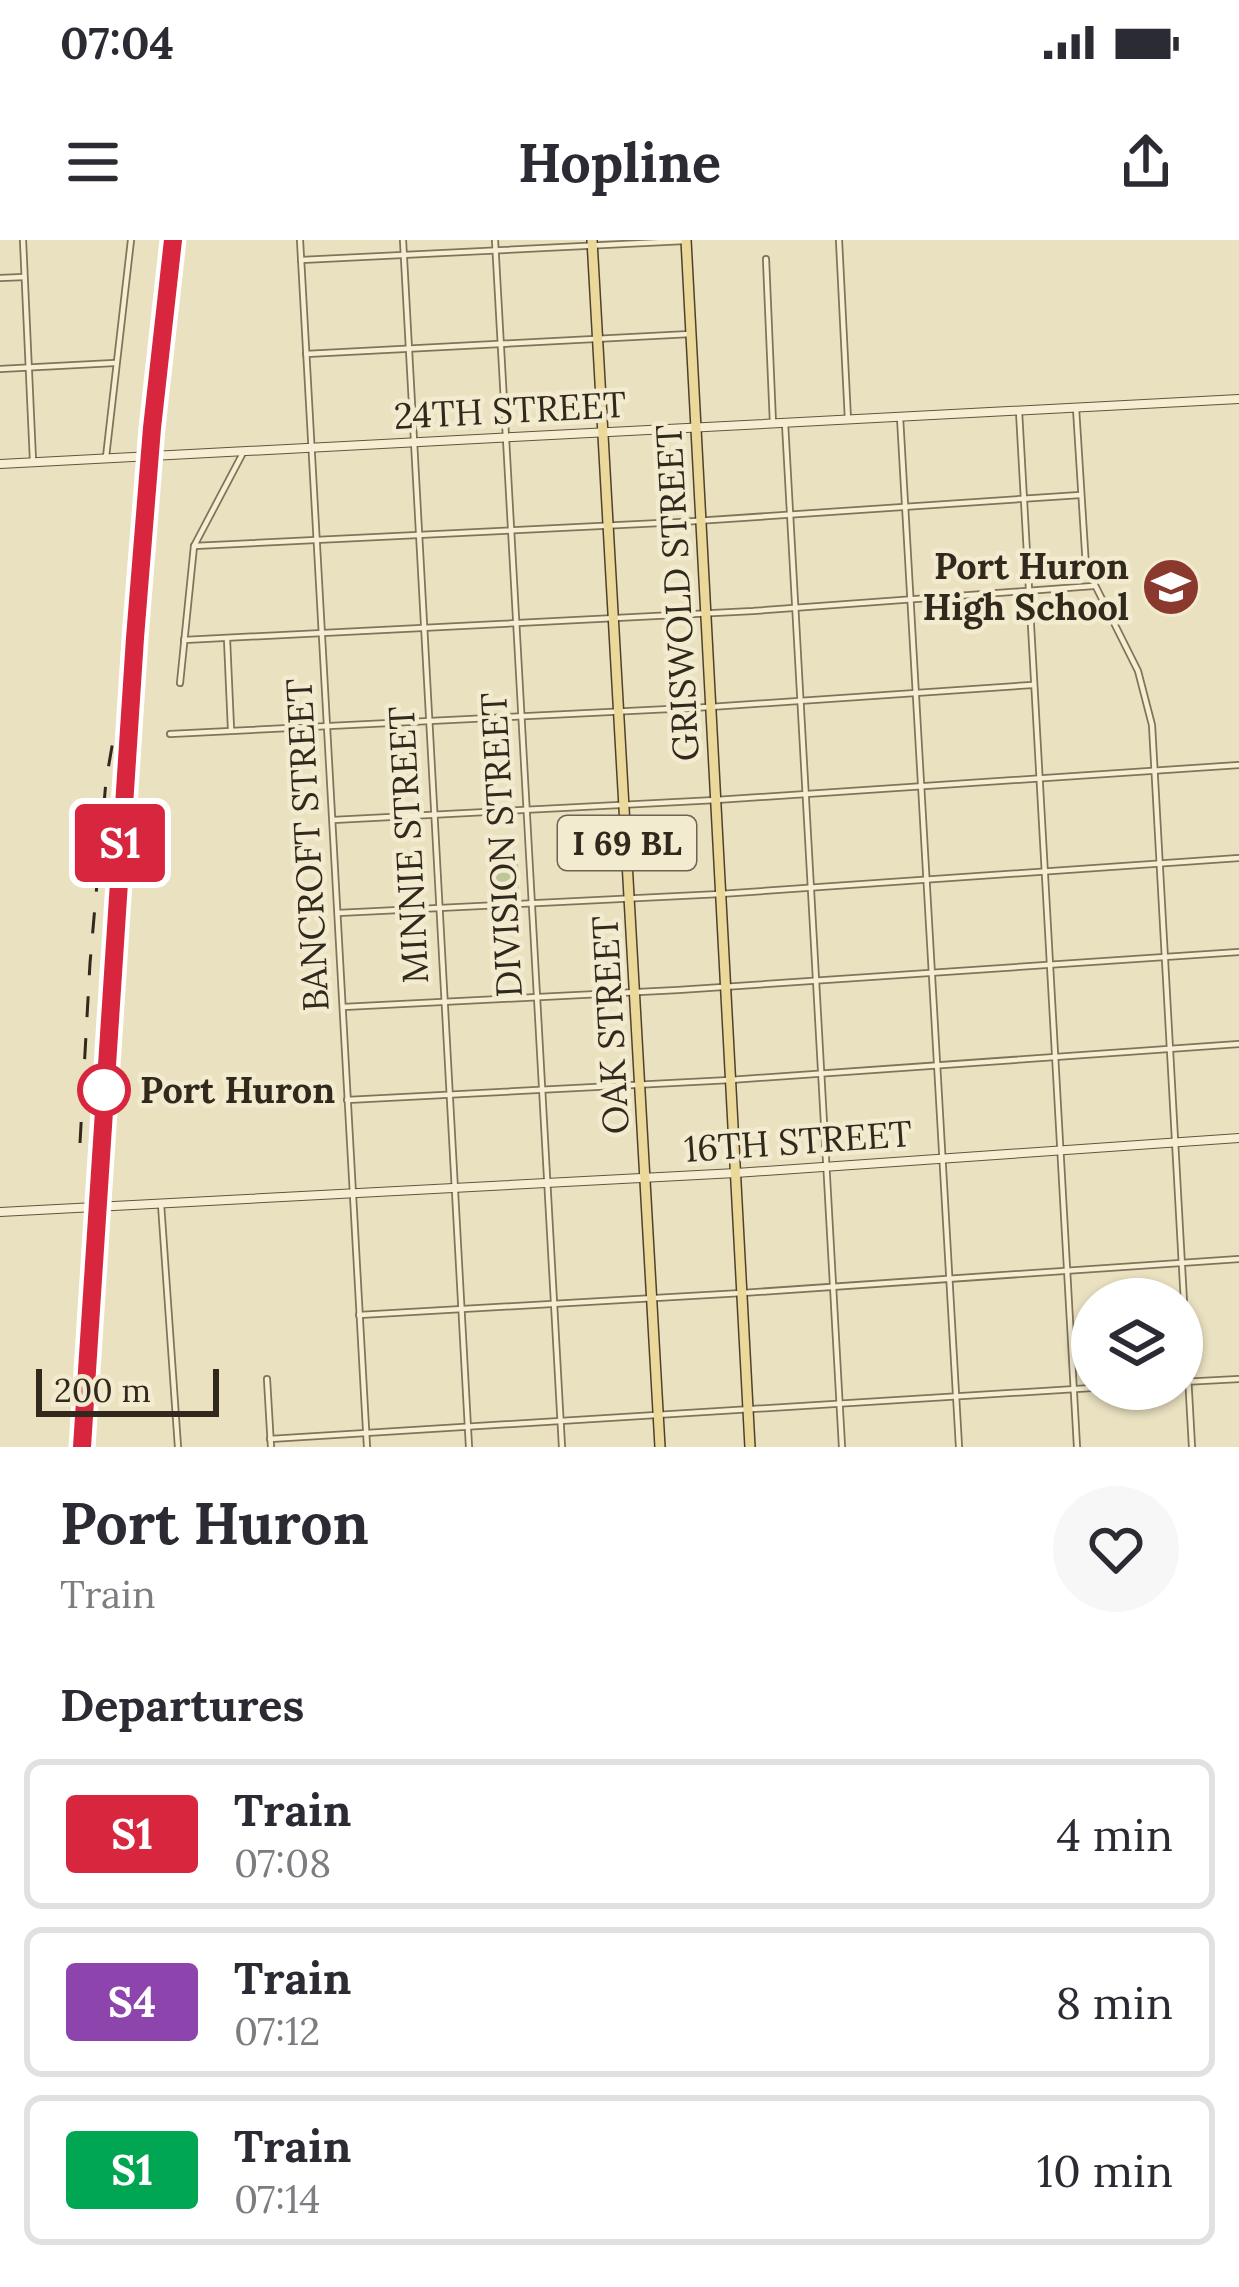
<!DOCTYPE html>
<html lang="en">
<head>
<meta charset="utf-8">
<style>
  :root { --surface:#fff; --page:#f7f7f7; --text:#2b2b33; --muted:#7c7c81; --line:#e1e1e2 }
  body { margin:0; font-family:Lora,serif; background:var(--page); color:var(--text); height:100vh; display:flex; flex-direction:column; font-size:45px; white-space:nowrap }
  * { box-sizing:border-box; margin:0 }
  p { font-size:39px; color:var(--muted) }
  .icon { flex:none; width:66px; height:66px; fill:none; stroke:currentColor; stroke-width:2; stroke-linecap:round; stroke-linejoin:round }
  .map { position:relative; height:1207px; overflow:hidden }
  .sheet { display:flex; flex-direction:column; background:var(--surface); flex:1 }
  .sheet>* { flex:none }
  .badge { padding:0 24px; border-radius:9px; font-size:42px; line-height:78px }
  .controls { position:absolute; left:1071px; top:1038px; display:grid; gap:24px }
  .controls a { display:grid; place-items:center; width:132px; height:132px; border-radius:50%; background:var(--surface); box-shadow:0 3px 9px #0004; font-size:60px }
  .scale { position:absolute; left:36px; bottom:30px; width:183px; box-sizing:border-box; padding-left:12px; border:6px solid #32291d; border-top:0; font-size:33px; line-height:42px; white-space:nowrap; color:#32291d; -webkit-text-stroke:9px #f2ebcf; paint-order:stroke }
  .map>.badge { position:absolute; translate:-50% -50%; box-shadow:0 0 0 6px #fff }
  h2 { padding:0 60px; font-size:45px; line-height:108px }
  .round { display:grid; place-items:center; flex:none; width:126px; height:126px; border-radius:63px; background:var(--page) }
  .overview { display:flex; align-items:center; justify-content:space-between; height:204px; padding:0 60px }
  h1 { font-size:57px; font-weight:800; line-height:90px }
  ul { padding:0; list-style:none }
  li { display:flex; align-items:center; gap:36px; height:150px; margin:0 24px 18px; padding:0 36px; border:6px solid var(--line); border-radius:18px }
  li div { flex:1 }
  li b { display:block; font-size:45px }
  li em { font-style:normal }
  li .badge { min-width:132px; font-weight:700; text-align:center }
  .status { display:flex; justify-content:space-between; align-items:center; height:84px; padding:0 60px; background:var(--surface); direction:ltr }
  .status svg { height:33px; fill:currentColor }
  header { display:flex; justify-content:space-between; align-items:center; height:156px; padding:0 60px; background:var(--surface); font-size:54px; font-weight:800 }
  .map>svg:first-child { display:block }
  .green { fill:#bcc696 }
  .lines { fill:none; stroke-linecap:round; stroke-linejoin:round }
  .street-casing { stroke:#81735a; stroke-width:8 }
  .secondary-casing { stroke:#63543d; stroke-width:10 }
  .primary-casing { stroke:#4f412e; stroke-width:12 }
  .street { stroke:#f5eed3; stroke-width:4.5 }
  .secondary { stroke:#f5eed3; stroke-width:8 }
  .primary { stroke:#ead99b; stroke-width:9 }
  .rail { stroke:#32291d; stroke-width:3; stroke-dasharray:21 21; stroke-linecap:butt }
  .line-casing { stroke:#fff; stroke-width:27 }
  .line { stroke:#d7263d; stroke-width:18 }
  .stop-dot { fill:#fff; stroke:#d7263d; stroke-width:6 }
  .labels { text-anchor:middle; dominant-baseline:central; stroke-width:9; stroke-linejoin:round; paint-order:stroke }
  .shield { fill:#f2ebcf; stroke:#6c6352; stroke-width:3 }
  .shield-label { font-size:33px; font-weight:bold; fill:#32291d }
  .street-label { font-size:36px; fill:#32291d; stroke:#f2ebcf }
  .poi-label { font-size:36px; font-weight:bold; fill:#32291d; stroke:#f2ebcf; text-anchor:end }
  .stop-label { font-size:36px; font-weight:bold; fill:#32291d; stroke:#f2ebcf; text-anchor:start }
</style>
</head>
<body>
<div class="status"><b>07:04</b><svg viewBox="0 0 49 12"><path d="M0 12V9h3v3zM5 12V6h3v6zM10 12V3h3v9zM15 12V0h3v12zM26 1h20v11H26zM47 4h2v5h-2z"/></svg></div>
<header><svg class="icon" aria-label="menu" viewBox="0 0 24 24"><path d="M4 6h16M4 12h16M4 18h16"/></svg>Hopline<svg class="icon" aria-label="share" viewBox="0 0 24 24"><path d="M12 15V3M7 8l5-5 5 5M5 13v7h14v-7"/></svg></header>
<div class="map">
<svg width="1239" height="1207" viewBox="0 0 1239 1207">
  <rect width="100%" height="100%" fill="#e9e1c0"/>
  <!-- green -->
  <polygon class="green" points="518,620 519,656 493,657 492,621"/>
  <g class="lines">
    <!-- street casing -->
    <g class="street-casing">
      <g id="street">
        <polyline points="23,0 33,221"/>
        <polyline points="300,0 367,1207"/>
        <polyline points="403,0 469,1207"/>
        <polyline points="495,0 562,1207"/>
        <polyline points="839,0 848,180"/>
        <polyline points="766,19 773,184"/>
        <polyline points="301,20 684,1"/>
        <polyline points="0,38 24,37"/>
        <polyline points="306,114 690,94"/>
        <polyline points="0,129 114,123"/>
        <polyline points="1076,168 1086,327 1138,431 1152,485 1192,1207"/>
        <polyline points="1019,171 1077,1207"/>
        <polyline points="900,177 959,1207"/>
        <polyline points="785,183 842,1207"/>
        <polyline points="106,217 131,0"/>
        <polyline points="194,306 681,282 1080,255"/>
        <polyline points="227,399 231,489"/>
        <polyline points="184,400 753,371 1093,346"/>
        <polyline points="180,443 194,306 244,211"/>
        <polyline points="170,494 710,467 1032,445"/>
        <polyline points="333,580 716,560 1239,525"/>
        <polyline points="338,673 720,654 1239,618"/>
        <polyline points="343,767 678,750 1239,712"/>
        <polyline points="347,860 730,840 1239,804"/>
        <polyline points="161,964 178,1207"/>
        <polyline points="359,1075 742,1053 1239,1019"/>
        <polyline points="267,1139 271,1207"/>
        <polyline points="1182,1142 1239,1139"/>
        <polyline points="270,1199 1092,1148"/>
      </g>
    </g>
    <!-- secondary casing -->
    <g class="secondary-casing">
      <g id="secondary">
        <polyline points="0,224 1239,159"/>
        <polyline points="0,972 736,933 1239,898"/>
      </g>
    </g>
    <!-- primary casing -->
    <g class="primary-casing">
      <g id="primary">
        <polyline points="592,0 660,1207"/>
        <polyline points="686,0 750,1207"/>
      </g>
    </g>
    <!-- street -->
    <use href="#street" class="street"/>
    <!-- secondary -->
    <use href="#secondary" class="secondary"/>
    <!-- primary -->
    <use href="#primary" class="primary"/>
    <!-- rail -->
    <g class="rail">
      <polyline points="80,903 90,723 106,541 115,489"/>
      <polyline points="82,1207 135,398 152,188 173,0"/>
    </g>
  </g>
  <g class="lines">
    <!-- line casing -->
    <g class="line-casing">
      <polyline id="line" points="82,1207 135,398 152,188 173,0"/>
    </g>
    <!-- line -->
    <use href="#line" class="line"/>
  </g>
  <!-- icons -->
  <defs>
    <g id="school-disc" transform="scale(3)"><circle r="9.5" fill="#8b382f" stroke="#f2ebcf"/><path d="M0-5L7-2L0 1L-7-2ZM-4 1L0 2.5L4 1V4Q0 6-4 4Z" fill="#fff"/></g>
  </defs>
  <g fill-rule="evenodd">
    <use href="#school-disc" x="1171" y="347"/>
  </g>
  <!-- markers -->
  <circle class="stop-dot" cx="104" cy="850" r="24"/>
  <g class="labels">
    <!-- shield labels -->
    <rect class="shield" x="558" y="576" width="138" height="54" rx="9"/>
    <g class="shield-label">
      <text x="627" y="603">I 69 BL</text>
    </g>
    <!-- street labels -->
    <g class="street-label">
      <text transform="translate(510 170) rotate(-3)">24TH STREET</text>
      <text transform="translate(677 353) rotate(-93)">GRISWOLD STREET</text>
      <text transform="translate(307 605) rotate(-93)">BANCROFT STREET</text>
      <text transform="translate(408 605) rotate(-93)">MINNIE STREET</text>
      <text transform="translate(501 605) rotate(-93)">DIVISION STREET</text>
      <text transform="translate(610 785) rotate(-93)">OAK STREET</text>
      <text transform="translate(798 901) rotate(-4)">16TH STREET</text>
    </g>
    <!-- poi labels -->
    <g class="poi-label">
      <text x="1129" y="326">Port Huron<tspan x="1129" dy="41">High School</tspan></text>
    </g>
    <!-- stop labels -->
    <g class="stop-label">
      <text x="140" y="850">Port Huron</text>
    </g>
  </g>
</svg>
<div class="controls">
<a><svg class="icon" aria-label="layers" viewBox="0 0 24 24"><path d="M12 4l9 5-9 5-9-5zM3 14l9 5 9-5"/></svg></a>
</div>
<div class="scale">200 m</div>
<b class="badge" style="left:120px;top:603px;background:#d7263d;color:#fff">S1</b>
</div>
<section class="sheet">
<div class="overview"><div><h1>Port Huron</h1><p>Train</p></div><a class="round"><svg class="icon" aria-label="heart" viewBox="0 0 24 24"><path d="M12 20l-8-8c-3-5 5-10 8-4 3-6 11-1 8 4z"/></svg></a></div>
<h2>Departures</h2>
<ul>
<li><span class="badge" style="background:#d7263d;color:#fff">S1</span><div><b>Train</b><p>07:08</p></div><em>4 min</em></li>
<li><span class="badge" style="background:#8e44ad;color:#fff">S4</span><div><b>Train</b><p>07:12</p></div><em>8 min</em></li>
<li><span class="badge" style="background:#00a651;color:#fff">S1</span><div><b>Train</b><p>07:14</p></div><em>10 min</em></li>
</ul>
</section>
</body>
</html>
